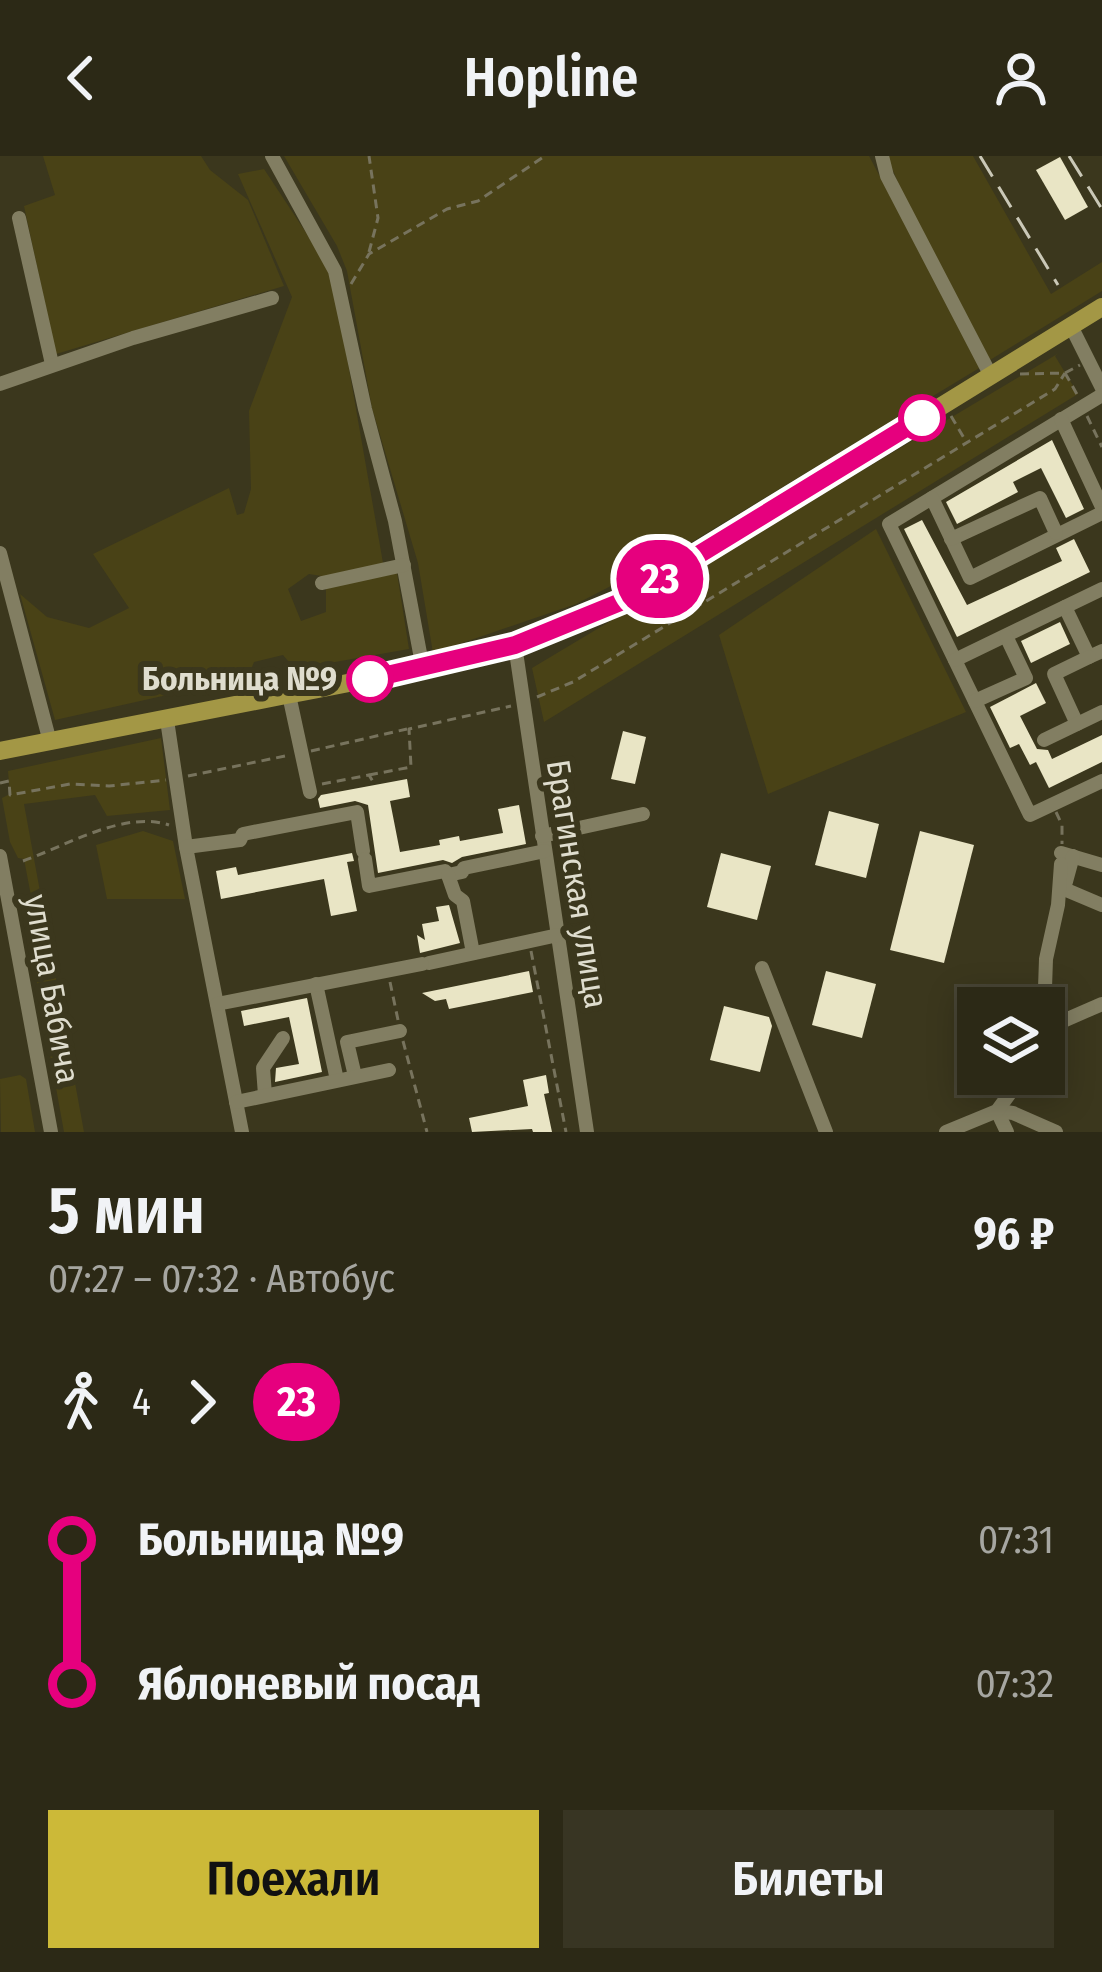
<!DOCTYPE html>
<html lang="ru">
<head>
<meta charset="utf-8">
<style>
  :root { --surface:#2c2916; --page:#383523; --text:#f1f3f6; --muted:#a6a6a1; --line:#484535; --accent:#ccb938 }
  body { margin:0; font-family:"Fira Sans Condensed",sans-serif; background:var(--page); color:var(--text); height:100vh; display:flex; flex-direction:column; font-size:45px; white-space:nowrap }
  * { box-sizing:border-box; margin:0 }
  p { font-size:39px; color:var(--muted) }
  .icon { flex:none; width:66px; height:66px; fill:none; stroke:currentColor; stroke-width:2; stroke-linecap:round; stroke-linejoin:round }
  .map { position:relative; height:976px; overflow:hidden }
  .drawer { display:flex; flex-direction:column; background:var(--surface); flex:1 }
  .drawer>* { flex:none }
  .badge { padding:0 24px; border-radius:39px; font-size:42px; line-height:78px }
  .fabs { position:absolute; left:957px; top:831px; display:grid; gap:24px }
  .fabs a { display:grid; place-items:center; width:108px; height:108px; border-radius:0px; background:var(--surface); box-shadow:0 6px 30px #0003,0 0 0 3px var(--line); font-size:60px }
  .map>.badge { position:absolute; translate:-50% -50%; box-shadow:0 0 0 6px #fff }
  .legs { display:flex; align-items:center; gap:18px; height:132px; padding:0 48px; font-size:39px }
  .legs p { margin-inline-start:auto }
  .headline { display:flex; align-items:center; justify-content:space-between; height:204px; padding:0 48px }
  h1 { font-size:66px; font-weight:600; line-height:90px }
  .button { display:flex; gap:24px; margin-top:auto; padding:24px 48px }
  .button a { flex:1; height:138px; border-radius:0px; background:var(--accent); color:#111; font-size:48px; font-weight:600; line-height:138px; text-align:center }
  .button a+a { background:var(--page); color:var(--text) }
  ul { padding:0 48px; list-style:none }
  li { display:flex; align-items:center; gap:42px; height:144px; font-size:45px }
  li i { display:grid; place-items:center; width:18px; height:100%; margin:0 15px; background:currentColor }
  li i::after { content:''; width:30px; height:30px; margin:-15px; border:9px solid; border-radius:50%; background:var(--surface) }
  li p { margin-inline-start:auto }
  li:first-child i { background:linear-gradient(#0000 50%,currentColor 0) }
  li:last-child i { background:linear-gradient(currentColor 50%,#0000 0) }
  header { display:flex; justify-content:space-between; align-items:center; height:156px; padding:0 48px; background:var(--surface); font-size:54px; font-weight:600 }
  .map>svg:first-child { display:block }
  .green { fill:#494216 }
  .building { fill:#e9e5c5 }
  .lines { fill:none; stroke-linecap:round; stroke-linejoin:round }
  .path { stroke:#77735d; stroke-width:3; stroke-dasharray:9 6; stroke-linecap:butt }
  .minor { stroke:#827e62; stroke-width:14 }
  .major { stroke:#a39745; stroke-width:18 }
  .rail { stroke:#cac8b7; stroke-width:3; stroke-dasharray:24 12; stroke-linecap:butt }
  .line-1-casing { stroke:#fff; stroke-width:27 }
  .line-1 { stroke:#e6007e; stroke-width:18 }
  .stop-1-dot { fill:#fff; stroke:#e6007e; stroke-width:6 }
  .labels { text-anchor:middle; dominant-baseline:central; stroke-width:12; stroke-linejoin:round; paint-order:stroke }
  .stop-label { font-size:33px; font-weight:bold; fill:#dfddce; stroke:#3b371d; text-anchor:end }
  .street-label { font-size:33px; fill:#dfddce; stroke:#3b371d }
</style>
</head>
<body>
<header><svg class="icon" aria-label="back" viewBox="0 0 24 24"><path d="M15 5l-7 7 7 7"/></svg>Hopline<svg class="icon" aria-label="person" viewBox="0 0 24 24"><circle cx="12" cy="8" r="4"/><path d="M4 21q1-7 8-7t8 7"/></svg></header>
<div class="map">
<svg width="1102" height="976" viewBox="0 0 1102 976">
  <rect width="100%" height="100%" fill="#3b371d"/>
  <!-- green -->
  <g class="green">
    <polygon points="43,0 201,0 210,14 248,44 284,130 56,198 24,50 55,39"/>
    <polygon points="284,0 869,0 981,211 667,401 576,448 433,497 418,407 372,252 347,115 337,90"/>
    <polygon points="887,0 973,0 1051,138 1102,106 1102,135 990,204 902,36"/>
    <polygon points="264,13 332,116 383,407 328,421 309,418 288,433 301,465 326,456 326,432 397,417 409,493 295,513 283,499 254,506 248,521 55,564 20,438 47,461 89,472 129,452 93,398 229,332 237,359 244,357 251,333 249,255 292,141 238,18"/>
    <polygon points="1059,197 1055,200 1078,238 544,566 532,512"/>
    <polygon points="876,373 966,556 768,638 719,479"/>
    <polygon points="161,582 170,654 107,660 95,639 24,648 84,976 64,976 35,815 35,761 24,703 18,702 10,686 2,642 10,638 8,615"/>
    <polygon points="143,675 173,685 185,743 107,743 96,689"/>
    <polygon points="20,919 26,923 35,976 1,976 0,923"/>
  </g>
  <!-- building -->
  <g class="building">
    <polygon points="1060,1 1088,51 1065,64 1036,14"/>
    <polygon points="1052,284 1084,353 1066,362 1041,312 1013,326 1018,336 957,368 946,346"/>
    <polygon points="922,364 967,449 1062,405 1056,392 1074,383 1090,416 957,481 904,373"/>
    <polygon points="1060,466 1070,488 1031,507 1021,485"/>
    <polygon points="1036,527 1046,547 1020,560 1037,593 1048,594 1052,603 1102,579 1102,606 1049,632 1036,606 1030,609 1019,588 1010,592 990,551"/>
    <polygon points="623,575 646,581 635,628 611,623"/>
    <polygon points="407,623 410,641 390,645 400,696 440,689 439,684 459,680 460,685 503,677 498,653 519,649 526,688 462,701 452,707 443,704 378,717 368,649 355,645 320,652 318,643 321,639"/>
    <polygon points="829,655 879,668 866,722 815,709"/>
    <polygon points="920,675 974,689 944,807 890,794"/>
    <polygon points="352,697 354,705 347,706 357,755 331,760 324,723 221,743 216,715 236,711 238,719"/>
    <polygon points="721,697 771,710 757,764 707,751"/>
    <polygon points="449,749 460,787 420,797 417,779 425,784 422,768 439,765 436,751"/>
    <polygon points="529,815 533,836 449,853 446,843 435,845 422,837"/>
    <polygon points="826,815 876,828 862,882 812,869"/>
    <polygon points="307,842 322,916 275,926 276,912 299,908 289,861 244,870 241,855"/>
    <polygon points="724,850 769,861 772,870 760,916 710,904"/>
    <polygon points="546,919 549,937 544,938 552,976 533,976 532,973 472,976 469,962 528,950 523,924"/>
  </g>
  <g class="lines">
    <!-- path -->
    <g class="path">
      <polyline points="369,96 378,62 369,0"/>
      <polyline points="351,128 369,98 447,53 478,45 545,0"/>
      <polyline points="1065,217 1078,240"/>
      <polyline points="1020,218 1065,217 1080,209"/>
      <polyline points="951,260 967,287"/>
      <polyline points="1087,260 1102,291"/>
      <polyline points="537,541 573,526 1055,233 1065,217"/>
      <polyline points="311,595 407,573"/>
      <polyline points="369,619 411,611 409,573 511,550"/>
      <polyline points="188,620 290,599"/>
      <polyline points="0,627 9,625 10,639 70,628 109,630 166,624"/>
      <polyline points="322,628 369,619 375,629"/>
      <polyline points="1056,656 1062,669 1062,688"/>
      <path d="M23 705C66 690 124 654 169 669"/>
      <polyline points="531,795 566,976"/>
      <polyline points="390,826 398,864"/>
      <polyline points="403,885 427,976"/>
    </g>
    <!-- minor -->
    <g class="minor">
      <polyline points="272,0 335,115 365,253 395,365 423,513"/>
      <polyline points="882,0 887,20 991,220"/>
      <polyline points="19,62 52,208"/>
      <polyline points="1071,170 1102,232"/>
      <polyline points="0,228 133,182 272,142"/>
      <polyline points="1102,239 889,368 1030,659 1102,625"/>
      <polyline points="1061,263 1102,351"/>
      <polyline points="932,342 970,422 1102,357"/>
      <polyline points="951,383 1040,342 1056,377"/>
      <polyline points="0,397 50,586"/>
      <polyline points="322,427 404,409"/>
      <polyline points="1065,451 1089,501 1102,495"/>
      <polyline points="515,489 587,976"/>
      <polyline points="955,504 1102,433"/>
      <polyline points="289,539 310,636"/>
      <polyline points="975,545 1026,522 1006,480"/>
      <polyline points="167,564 186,691 242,976"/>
      <polyline points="1077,568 1054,518 1089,501"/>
      <polyline points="1044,584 1102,556"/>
      <polyline points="542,680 643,658"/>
      <polyline points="186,691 240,684 243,678 357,656 363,695"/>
      <polyline points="1061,697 1102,709"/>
      <polyline points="0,700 51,976"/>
      <polyline points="1073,700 1064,733 1102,749"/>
      <polyline points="365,703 369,730 445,715 448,719 462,716 464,712 545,695"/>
      <polyline points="1061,708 1058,749 1046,803 1045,832 1052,863 1063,865"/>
      <polyline points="448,719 455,739 463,745 473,797"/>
      <polyline points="429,807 558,779"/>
      <polyline points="762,812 826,976"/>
      <polyline points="316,828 337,924"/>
      <polyline points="217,848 422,808"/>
      <polyline points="1044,890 1063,865 1102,848"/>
      <polyline points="355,920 347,886 400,875"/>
      <polyline points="265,939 263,912 283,882"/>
      <polyline points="236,946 389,914"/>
      <polyline points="997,955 1013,957 1056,976"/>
      <polyline points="997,955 1007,976"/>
      <polyline points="946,976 997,955 1024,918"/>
    </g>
    <!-- major -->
    <path class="major" d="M0 595C96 577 191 558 286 539 429 512 547 489 674 415L1102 151"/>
    <!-- rail -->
    <g class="rail">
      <polyline points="980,0 1058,129"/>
      <polyline points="1069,0 1102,53"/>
    </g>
  </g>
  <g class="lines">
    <!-- line-1 casing -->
    <g class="line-1-casing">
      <polyline id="line-1" points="370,523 515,489 623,445 922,262"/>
    </g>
    <!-- line-1 -->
    <use href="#line-1" class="line-1"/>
  </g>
  <!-- markers -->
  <g class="stop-1-dot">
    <circle cx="922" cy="262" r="21"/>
    <circle cx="370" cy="523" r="21"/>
  </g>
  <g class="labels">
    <!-- stop labels -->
    <g class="stop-label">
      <text x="337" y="523">Больница №9</text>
    </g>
    <!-- street labels -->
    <g class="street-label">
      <text transform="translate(577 728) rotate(81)">Брагинская улица</text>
      <text transform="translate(52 833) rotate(80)">улица Бабича</text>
    </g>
  </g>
</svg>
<div class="fabs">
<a><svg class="icon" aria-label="layers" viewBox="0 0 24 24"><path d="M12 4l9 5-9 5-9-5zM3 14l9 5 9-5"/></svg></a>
</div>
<b class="badge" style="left:660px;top:423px;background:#e6007e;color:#fff">23</b>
</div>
<section class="drawer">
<div class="headline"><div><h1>5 мин</h1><p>07:27 – 07:32 · Автобус</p></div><b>96 ₽</b></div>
<div class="legs"><svg class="icon" aria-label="walk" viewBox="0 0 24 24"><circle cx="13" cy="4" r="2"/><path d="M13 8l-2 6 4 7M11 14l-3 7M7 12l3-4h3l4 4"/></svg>4<svg class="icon" aria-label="forward" viewBox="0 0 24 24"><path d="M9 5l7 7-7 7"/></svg><b class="badge" style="background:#e6007e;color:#fff">23</b></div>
<ul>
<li><i style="color:#e6007e"></i><b>Больница №9</b><p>07:31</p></li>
<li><i style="color:#e6007e"></i><b>Яблоневый посад</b><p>07:32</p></li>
</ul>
<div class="button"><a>Поехали</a><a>Билеты</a></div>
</section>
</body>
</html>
